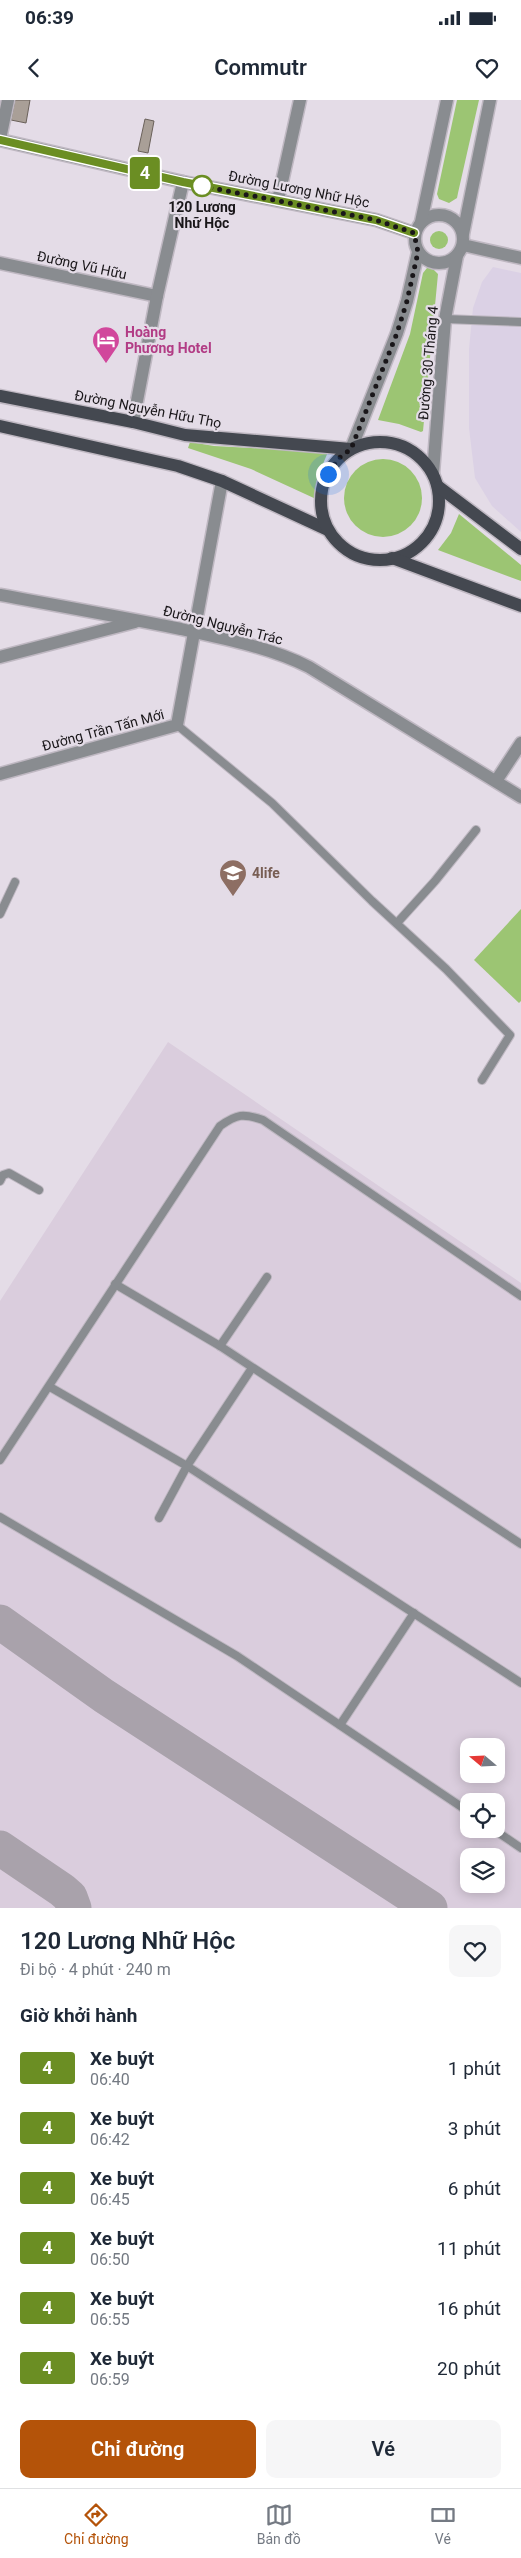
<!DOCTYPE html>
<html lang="vi">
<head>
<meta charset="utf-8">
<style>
  :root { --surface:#fff; --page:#f6f6f7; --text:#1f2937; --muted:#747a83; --line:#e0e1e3; --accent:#b45309 }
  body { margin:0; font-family:Roboto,sans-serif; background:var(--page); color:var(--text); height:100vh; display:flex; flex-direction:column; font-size:19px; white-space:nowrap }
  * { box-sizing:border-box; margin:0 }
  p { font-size:16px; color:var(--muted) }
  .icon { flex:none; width:28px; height:28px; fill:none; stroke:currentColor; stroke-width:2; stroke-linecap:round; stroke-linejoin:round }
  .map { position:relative; height:1808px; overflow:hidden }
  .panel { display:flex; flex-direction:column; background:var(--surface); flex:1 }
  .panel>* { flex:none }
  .badge { padding:0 10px; border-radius:4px; font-size:18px; line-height:32px }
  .needle { width:32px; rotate:289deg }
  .controls { position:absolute; left:460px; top:1638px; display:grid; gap:10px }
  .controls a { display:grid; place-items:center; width:45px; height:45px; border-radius:10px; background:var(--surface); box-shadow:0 2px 12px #0003; font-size:25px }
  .you { position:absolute; width:25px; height:25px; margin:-12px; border:4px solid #fff; border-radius:50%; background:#1a73e8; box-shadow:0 0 0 8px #1a73e833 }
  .map>.badge { position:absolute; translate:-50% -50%; box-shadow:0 0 0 2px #fff }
  h2 { padding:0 20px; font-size:19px; line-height:45px }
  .round { display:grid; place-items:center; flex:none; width:52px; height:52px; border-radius:10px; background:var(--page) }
  .headline { display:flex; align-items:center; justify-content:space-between; height:85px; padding:0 20px }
  h1 { font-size:24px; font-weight:600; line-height:38px }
  .button { display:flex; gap:10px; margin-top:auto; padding:10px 20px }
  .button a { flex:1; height:58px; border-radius:10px; background:var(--accent); color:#fff; font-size:20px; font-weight:600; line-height:58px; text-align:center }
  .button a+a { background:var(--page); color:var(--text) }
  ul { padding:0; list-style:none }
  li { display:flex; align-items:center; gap:15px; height:60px; padding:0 20px }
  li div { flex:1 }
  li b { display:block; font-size:19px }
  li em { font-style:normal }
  li .badge { min-width:55px; font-weight:700; text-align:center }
  .status { display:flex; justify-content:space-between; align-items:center; height:35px; padding:0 25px; background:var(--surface); direction:ltr }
  .status svg { height:14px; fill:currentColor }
  header { display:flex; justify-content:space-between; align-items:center; height:65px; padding:0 20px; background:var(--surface); font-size:22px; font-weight:600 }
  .menu { display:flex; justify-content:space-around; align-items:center; height:70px; border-top:1px solid var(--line); background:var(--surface); font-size:14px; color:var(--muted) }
  .menu a { display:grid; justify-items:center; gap:2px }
  .menu .active { color:var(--accent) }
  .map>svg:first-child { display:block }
  .built { fill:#dacddd; fill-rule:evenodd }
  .medical { fill:#dbd1e5 }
  .green { fill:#9cc573 }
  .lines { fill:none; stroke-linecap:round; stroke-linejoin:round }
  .taxiway { stroke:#a9a2ab; stroke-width:35 }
  .building { fill:#a99f97; stroke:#6a615a }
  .service-casing { stroke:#bfb8c2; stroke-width:10 }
  .minor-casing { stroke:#bfb8c2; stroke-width:15 }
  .tertiary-casing { stroke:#bfb8c2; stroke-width:15 }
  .primary-casing { stroke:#bfb8c2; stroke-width:15 }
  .service { stroke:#898c90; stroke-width:8 }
  .minor { stroke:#898c90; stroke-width:12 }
  .tertiary { stroke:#898c90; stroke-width:12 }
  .primary { stroke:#444850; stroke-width:12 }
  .line-casing { stroke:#fff; stroke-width:11 }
  .line { stroke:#6b8e23; stroke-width:8 }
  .walk { stroke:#191619; stroke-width:5; stroke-dasharray:0 9 }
  .stop-dot { fill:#fff; stroke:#6b8e23; stroke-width:2.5 }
  .labels { text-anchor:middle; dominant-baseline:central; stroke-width:4.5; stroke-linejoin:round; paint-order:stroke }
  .street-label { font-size:14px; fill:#191619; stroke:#e4dce7 }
  .stop-label { font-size:14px; font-weight:bold; fill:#191619; stroke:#e4dce7 }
  .hotel-label { font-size:14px; font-weight:bold; fill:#b23c85; stroke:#e4dce7; text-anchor:start }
  .education-label { font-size:14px; font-weight:bold; fill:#785e54; stroke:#e4dce7; text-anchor:start }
</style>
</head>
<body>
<div class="status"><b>06:39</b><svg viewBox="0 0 49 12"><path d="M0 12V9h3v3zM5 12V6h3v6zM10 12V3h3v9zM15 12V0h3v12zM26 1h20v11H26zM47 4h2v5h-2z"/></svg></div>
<header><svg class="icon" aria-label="back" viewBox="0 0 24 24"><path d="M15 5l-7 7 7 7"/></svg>Commutr<svg class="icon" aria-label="heart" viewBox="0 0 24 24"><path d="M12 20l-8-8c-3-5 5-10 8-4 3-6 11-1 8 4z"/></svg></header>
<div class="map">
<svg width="521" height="1808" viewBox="0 0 521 1808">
  <rect width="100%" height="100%" fill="#e4dce7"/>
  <!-- built -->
  <path class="built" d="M168 942 521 1183V1808H0V1201ZM469 1646H496V1674H469ZM469 1701H496V1729H469ZM469 1756H496V1784H469Z"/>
  <!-- medical -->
  <polygon class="medical" points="493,167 521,173 521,432 492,406 475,378 469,328 469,249 473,208 482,182"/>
  <!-- green -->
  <g class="green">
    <polygon points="457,0 479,0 458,93 457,98 449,103 439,99 437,94"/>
    <circle cx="439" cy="140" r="9"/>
    <polygon points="431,167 438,174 423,331 421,332 399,324 378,320 410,234 423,173 427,168"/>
    <polygon points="190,342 214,346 328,352 317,378 316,399 251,369 188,348"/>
    <circle cx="383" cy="398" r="39"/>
    <polygon points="459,414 521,465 521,481 438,450 451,433"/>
    <polygon points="521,809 521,901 519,903 474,860"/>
  </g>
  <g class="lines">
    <!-- taxiway -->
    <g class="taxiway">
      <polyline points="0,1522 104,1596 430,1808"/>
      <polyline points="0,1748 62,1790 70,1797 74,1808"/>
    </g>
  </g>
  <!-- building -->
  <g class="building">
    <polygon points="15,0 30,0 26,23 11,20"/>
    <polygon points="145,19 154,21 148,53 138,51"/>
  </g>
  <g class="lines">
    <!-- service casing -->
    <g class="service-casing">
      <g id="service">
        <polyline points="445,219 521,222"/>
        <polyline points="177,625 272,703 372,801 446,869 510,935 482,980"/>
        <polyline points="0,814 15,782"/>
        <polyline points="397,823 435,781 476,730"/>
        <polyline points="0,1081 3,1075 9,1073 39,1090"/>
        <polyline points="115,1184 220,1246 521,1444"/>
        <polyline points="220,1246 267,1177"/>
        <polyline points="252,1268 187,1366 521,1583"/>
        <polyline points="50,1287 187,1366 159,1418"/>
        <path d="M0 1360 220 1026C237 1014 243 1013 263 1020L521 1196"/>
        <polyline points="0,1417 237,1556 469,1712"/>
        <polyline points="340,1625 414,1513"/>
        <polyline points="493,1729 521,1748"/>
      </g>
    </g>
    <!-- minor casing -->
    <g class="minor-casing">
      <g id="minor">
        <polyline points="0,39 8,0"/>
        <polyline points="0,40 183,82 376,120 414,133"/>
        <polyline points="278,100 300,0"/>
        <polyline points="463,145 521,158"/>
        <polyline points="0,163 157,196"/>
        <polyline points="133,322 157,196 183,82"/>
        <path d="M0 495C60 506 121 517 181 529 225 539 269 547 309 567L521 697"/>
        <polyline points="0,557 135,522"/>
        <polyline points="0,674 177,625 222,381"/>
        <polyline points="496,681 521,643"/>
      </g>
    </g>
    <!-- tertiary casing -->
    <g class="tertiary-casing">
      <g id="tertiary">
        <circle cx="439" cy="139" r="24"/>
        <polyline points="421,122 447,0"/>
        <polyline points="463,134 490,0"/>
        <polyline points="351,349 397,233 407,201 418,152"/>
        <polyline points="433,373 445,219 457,156"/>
      </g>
    </g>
    <!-- primary casing -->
    <g class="primary-casing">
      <g id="primary">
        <polyline points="0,296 133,322 185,335 351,349"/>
        <polyline points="0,326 178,366 222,381 328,430"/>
        <circle cx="380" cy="401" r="59"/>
        <polyline points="439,387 521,449"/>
        <polyline points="392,458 521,506"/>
      </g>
    </g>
    <!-- service -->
    <use href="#service" class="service"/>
    <!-- minor -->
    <use href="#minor" class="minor"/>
    <!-- tertiary -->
    <use href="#tertiary" class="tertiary"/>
    <!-- primary -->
    <use href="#primary" class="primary"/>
  </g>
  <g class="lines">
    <!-- line casing -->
    <g class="line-casing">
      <polyline id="line" points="0,40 183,82 376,120 414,133"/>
    </g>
    <!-- line -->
    <use href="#line" class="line"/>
    <!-- walk -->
    <polyline class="walk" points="202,86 376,120 414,133 418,152 407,201 397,233 351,349 339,358 328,374"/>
  </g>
  <!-- icons -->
  <defs>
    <g id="hotel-pin" transform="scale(1.4375)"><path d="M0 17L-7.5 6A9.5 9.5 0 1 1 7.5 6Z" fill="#d1479c" stroke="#e4dce7"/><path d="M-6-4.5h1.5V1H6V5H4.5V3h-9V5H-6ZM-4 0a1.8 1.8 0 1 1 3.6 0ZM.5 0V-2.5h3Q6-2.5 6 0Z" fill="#fff"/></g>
    <g id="school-pin" transform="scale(1.4375)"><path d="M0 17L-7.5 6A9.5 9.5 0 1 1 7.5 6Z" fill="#8d6e63" stroke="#e4dce7"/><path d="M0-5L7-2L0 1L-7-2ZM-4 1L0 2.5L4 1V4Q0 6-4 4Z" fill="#fff"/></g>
  </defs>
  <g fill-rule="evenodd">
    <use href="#hotel-pin" x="106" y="240"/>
    <use href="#school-pin" x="233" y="773"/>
  </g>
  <!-- markers -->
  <circle class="stop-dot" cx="202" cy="86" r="10"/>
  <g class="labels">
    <!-- street labels -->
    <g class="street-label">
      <text transform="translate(299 89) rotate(11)">Đường Lương Nhữ Hộc</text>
      <text transform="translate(82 165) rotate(12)">Đường Vũ Hữu</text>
      <text transform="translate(428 263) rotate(-85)">Đường 30 Tháng 4</text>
      <text transform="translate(148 309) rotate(11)">Đường Nguyễn Hữu Thọ</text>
      <text transform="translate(223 525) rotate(14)">Đường Nguyễn Trác</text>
      <text transform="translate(103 630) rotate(-15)">Đường Trần Tấn Mới</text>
    </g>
    <!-- stop labels -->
    <g class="stop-label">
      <text x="202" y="107">120 Lương<tspan x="202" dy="16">Nhữ Hộc</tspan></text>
    </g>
    <!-- hotel labels -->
    <g class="hotel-label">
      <text x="125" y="232">Hoàng<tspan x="125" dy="16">Phương Hotel</tspan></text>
    </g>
    <!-- education labels -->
    <g class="education-label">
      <text x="252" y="773">4life</text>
    </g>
  </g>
</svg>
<div class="controls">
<a><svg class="needle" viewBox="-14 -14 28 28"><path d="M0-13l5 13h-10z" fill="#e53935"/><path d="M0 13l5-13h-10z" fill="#747a83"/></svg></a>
<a><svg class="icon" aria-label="locate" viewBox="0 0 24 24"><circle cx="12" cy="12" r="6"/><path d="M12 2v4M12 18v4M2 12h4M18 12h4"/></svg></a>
<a><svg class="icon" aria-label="layers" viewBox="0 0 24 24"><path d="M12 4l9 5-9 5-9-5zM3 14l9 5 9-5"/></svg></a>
</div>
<div class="you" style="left:328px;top:374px"></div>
<b class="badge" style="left:145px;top:73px;background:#6b8e23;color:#fff">4</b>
</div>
<section class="panel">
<div class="headline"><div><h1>120 Lương Nhữ Hộc</h1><p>Đi bộ · 4 phút · 240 m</p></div><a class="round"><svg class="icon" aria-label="heart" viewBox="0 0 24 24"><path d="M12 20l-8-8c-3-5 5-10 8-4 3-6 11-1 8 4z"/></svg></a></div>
<h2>Giờ khởi hành</h2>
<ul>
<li><span class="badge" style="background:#6b8e23;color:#fff">4</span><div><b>Xe buýt</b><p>06:40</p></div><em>1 phút</em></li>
<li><span class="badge" style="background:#6b8e23;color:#fff">4</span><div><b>Xe buýt</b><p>06:42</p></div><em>3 phút</em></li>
<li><span class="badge" style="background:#6b8e23;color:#fff">4</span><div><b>Xe buýt</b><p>06:45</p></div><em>6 phút</em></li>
<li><span class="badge" style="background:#6b8e23;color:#fff">4</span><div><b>Xe buýt</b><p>06:50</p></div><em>11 phút</em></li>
<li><span class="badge" style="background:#6b8e23;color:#fff">4</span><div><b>Xe buýt</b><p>06:55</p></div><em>16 phút</em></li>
<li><span class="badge" style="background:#6b8e23;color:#fff">4</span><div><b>Xe buýt</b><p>06:59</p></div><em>20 phút</em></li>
</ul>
<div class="button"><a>Chỉ đường</a><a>Vé</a></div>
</section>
<nav class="menu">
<a class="active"><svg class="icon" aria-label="directions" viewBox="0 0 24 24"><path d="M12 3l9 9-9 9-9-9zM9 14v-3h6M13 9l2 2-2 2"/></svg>Chỉ đường</a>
<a><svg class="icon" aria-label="map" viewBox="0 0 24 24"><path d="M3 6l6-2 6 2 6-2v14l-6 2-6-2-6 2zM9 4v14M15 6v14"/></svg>Bản đồ</a>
<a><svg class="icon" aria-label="tickets" viewBox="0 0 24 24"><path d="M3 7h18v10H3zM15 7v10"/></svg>Vé</a>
</nav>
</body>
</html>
